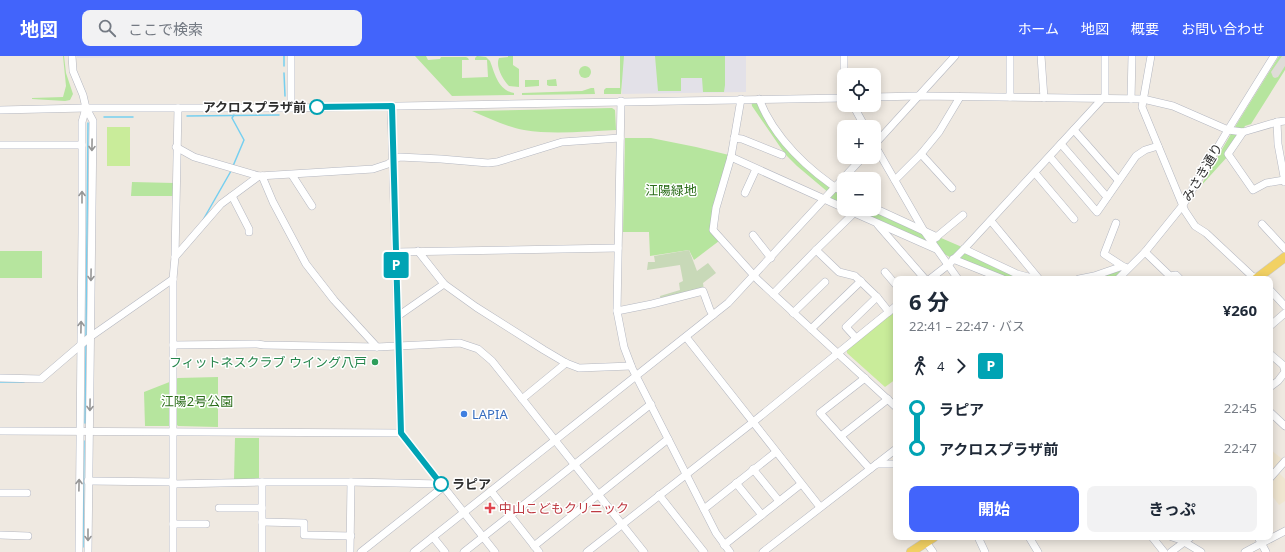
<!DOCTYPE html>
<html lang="ja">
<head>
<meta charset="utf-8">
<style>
  :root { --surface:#fff; --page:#f2f2f3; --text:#1f2937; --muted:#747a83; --accent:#4264fb }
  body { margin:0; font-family:"Noto Sans","Noto Sans JP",sans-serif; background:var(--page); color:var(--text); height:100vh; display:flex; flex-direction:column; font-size:15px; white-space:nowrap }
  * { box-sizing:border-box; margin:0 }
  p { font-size:13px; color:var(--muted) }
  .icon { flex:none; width:22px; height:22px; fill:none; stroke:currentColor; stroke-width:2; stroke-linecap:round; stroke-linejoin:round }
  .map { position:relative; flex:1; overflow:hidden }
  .side { position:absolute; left:893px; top:220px; width:380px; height:264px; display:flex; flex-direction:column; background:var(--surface); border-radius:8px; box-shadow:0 2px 10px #0003 }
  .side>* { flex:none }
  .badge { padding:0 8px; border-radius:3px; font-size:14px; line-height:26px }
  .controls { position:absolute; left:837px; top:12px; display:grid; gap:8px }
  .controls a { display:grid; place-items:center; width:44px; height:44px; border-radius:8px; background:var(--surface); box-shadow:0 2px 10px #0003; font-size:20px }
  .map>.badge { position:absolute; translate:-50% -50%; box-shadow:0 0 0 2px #fff }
  .legs { display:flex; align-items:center; gap:6px; height:44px; padding:0 16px; font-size:13px }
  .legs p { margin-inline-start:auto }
  .summary { display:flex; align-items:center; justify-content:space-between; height:68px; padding:0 16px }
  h1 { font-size:22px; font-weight:700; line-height:30px }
  .primary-button { display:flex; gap:8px; margin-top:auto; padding:8px 16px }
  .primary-button a { flex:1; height:46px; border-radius:8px; background:var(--accent); color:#fff; font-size:16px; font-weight:700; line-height:46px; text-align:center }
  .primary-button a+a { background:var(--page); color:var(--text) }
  ul { padding:0 16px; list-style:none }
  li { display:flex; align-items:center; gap:14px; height:40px; font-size:15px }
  li i { display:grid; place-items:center; width:6px; height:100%; margin:0 5px; background:currentColor }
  li i::after { content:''; width:10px; height:10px; margin:-5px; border:3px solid; border-radius:50%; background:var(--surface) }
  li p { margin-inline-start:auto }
  li:first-child i { background:linear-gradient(#0000 50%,currentColor 0) }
  li:last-child i { background:linear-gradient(currentColor 50%,#0000 0) }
  header { display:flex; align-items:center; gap:24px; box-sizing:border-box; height:56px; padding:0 20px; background:var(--accent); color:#fff }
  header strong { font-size:19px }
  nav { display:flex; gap:22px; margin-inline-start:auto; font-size:14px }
  .search { width:280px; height:36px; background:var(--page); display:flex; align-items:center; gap:10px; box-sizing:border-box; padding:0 14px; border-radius:8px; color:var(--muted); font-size:15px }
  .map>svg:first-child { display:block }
  .industrial { fill:#e3e1e8 }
  .education { fill:#f0e6d1 }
  .green { fill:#b6e59e }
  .cemetery { fill:#c8d9b8 }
  .pitch { fill:#c9ec9a }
  .plaza { fill:#dfdcd8 }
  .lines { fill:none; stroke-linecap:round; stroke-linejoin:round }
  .stream { stroke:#75cff0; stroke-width:1.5 }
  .minor-casing { stroke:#b4b7c1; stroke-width:8 }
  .major-casing { stroke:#c9c9c9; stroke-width:10 }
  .minor { stroke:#fff; stroke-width:7 }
  .major { stroke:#f2d163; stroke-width:9 }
  .oneway { stroke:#969696 }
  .line-1-casing { stroke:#fff; stroke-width:9 }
  .line-1 { stroke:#00a3b4; stroke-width:6 }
  .stop-1-dot { fill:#fff; stroke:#00a3b4; stroke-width:2 }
  .leisure-dot { fill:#2e9e5b; stroke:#fff; stroke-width:1.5 }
  .shop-dot { fill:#3f7fe0; stroke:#fff; stroke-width:1.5 }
  .health-dot { fill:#e0444e; stroke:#fff; stroke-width:1.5 }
  .labels { text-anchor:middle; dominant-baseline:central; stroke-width:3; stroke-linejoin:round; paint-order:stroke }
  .stop-label { font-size:13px; font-weight:bold; fill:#2e2e2e; stroke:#fff; text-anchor:end }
  .street-label { font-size:13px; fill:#2e2e2e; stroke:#fff }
  .park-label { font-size:13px; fill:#2c6e1b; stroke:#fff }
  .leisure-label { font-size:13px; fill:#27864d; stroke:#fff; text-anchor:end }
  .shop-label { font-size:13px; fill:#366cbe; stroke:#fff; text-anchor:start }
  .health-label { font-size:13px; fill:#be3a42; stroke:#fff; text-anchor:start }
</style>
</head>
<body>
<header>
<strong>地図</strong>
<div class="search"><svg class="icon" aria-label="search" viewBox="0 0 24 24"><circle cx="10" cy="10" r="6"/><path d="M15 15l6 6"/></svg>ここで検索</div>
<nav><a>ホーム</a><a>地図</a><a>概要</a><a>お問い合わせ</a></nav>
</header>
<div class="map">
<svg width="1285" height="496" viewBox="0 0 1285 496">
  <rect width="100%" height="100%" fill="#efe9e1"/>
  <!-- industrial -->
  <g class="industrial">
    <polygon points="77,0 194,0 77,2"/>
    <polygon points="622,0 746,0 746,36 622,38"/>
  </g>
  <!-- education -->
  <g class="education">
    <polygon points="1270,393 1282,403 1270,417"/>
    <polygon points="1279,417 1285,423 1285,445 1279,449 1270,437 1270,429"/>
  </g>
  <!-- green -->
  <g class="green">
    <polygon points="63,0 64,0 66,17 73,38 70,44 65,45 32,43 32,42 63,41 66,30"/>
    <path d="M415 0H426L428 4 440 3 441 1H466L468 2 469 4H462V22L488 21 487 4H475V2L477 0 486 1 490 5C495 18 498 34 514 37V39L452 40Z"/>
    <path d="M508 0H513V9L519 13V31L509 30C503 24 495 10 499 2L508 1Z"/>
    <polygon points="620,0 624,0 621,38 604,38 604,34 606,32 620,32"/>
    <polygon points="655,0 725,0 725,29 724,36 703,36 702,22 681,22 681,35 658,35"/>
    <polygon points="1279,0 1285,0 1285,14 1251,68 1245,70 1227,98 1228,100 1200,131 1238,66"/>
    <circle cx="585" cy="16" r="6"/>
    <polygon points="556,23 557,30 549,30 547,29 547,24"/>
    <polygon points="525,24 539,24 539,30 525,31"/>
    <polygon points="591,32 594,32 595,38 522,39 522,37 582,35"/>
    <polygon points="751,43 759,43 785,86 844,137 844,152 825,143 829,137 797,110 785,98 752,50"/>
    <path d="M612 52 615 54 616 74C586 75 554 79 524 74 507 71 488 62 472 55Z"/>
    <polygon points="625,82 651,82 696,91 729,99 710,172 719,185 694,204 689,194 650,200 649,176 623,176"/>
    <polygon points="132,126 174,127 174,140 131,140"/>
    <polygon points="845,153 874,153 1036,223 1003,223 953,203 936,193"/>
    <rect x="0" y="195" width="42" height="27"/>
    <polygon points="1124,211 1118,223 1079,223"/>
    <polygon points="218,321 218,371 178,370 176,368 175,323 178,322"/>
    <polygon points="172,325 172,370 145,370 144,336"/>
    <polygon points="235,382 259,382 259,424 234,424"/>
  </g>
  <!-- cemetery -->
  <polygon class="cemetery" points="689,194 697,215 708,207 716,217 703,227 704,234 661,244 660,240 680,234 679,227 683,225 680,209 647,214 648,206 655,206 654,200"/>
  <!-- pitch -->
  <g class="pitch">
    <rect x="107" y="71" width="23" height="39"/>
    <polygon points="896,254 896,323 885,331 847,297 847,294"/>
  </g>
  <!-- plaza -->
  <polygon class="plaza" points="1282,0 1285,0 1285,10 1278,21 1275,22 1273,21 1271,16"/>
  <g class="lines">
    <!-- stream -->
    <g class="stream">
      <polyline points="284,0 284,10"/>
      <polyline points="284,17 285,40"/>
      <polyline points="187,60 279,59"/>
      <polyline points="104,61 133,61"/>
      <polyline points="233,110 244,84 232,62 234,59"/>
      <polyline points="203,164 231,115"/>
      <polyline points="86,280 88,67"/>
      <polyline points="0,326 24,326"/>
      <polyline points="85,367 86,289"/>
      <polyline points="83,491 84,385"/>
    </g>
    <!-- minor casing -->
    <g class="minor-casing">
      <g id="minor">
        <polyline points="72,0 73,15 83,39 86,52 93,65 88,496"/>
        <polyline points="291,0 291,52"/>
        <polyline points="844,0 844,20"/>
        <polyline points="1010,0 1010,41"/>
        <polyline points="1041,0 1044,42"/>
        <polyline points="1151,0 1142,51 1185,155 1195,170 1206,177 1252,220 1259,223"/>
        <polyline points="874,41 919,40 1143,43 1173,50 1228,74 1243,76 1277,66 1285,65"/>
        <polyline points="1105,42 1105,0"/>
        <polyline points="741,43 731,101 716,152 713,174 758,224 896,351"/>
        <path d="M759 43C774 82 809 115 844 137"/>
        <polyline points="1131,43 1132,0"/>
        <polyline points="621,45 617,255 624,291 632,312 716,477 730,496"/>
        <polyline points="853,49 865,71"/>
        <polyline points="391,50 401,377 495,496"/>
        <polyline points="0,54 86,52 291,52 844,42"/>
        <polyline points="1277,66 1278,88 1285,126"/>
        <polyline points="1074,74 1118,124"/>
        <polyline points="1243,76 1228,98 1253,134 1266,127 1284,124"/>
        <polyline points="734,82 742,83 782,99"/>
        <polyline points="874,88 924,175 958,223"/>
        <polyline points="1061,88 1107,141"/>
        <polyline points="0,89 82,89"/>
        <polyline points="874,89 955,0"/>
        <polyline points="176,91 194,101 259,120 373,113 388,108 399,101 441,103 488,107 497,106 562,86 620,82"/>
        <polyline points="921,98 952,132"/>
        <polyline points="731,101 844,152"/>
        <polyline points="1050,101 1097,156 1136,100 1145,94 1158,90"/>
        <polyline points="1035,117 1074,163"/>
        <polyline points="292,119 312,150"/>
        <polyline points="262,120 273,146 306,208 334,244 377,291"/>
        <polyline points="895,124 921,98 939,76 960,41"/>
        <polyline points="745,137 756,113"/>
        <polyline points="232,140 249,173 249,176"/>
        <polyline points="874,152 937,181"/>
        <polyline points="850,155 936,193"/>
        <polyline points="854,157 816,194 839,216 855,220 877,241 889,256"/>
        <polyline points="991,165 1039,223"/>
        <polyline points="1116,167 1104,198 1124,211"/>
        <polyline points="1262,168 1285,193"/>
        <polyline points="878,169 925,223"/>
        <polyline points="753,179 771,202"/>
        <polyline points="934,183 963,159"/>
        <polyline points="964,193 1017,218 1036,223"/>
        <polyline points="418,195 444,228 476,251 544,294 566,307 579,312 631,310"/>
        <polyline points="396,196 618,192"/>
        <polyline points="1145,196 1170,220 1176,219 1180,223"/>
        <polyline points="175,201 221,148 259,120"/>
        <polyline points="953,203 1003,223"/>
        <polyline points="885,216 896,229"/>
        <polyline points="930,223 948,209 964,193 1103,42"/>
        <polyline points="1079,223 1094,220 1120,211 1125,211"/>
        <polyline points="1118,223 1145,196 1183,149 1228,74 1274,0"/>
        <polyline points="1270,234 1285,250"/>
        <polyline points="773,238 816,194"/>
        <polyline points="617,255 652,248 703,235 710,254 713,259"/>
        <polyline points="793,257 825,226"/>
        <polyline points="398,260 444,228"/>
        <polyline points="1270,270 1285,257"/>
        <polyline points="811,273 861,225"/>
        <polyline points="686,281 820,451"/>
        <polyline points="856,282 846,271 877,241"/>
        <polyline points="173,289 257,288 264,289 377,291 460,287 478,293 492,305 644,496"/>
        <polyline points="1270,298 1283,309 1285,315"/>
        <polyline points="0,322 41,323 90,281 173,223"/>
        <polyline points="865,322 820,357 870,413"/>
        <polyline points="1270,331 1278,325 1285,316"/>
        <polyline points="522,343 566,307"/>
        <polyline points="1270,356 1285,370"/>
        <polyline points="0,375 401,377"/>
        <polyline points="841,380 888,343"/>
        <polyline points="877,408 896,408"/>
        <polyline points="753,413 779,445"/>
        <polyline points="1270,422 1285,405"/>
        <polyline points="88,425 173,426"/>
        <polyline points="736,427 762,459"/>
        <polyline points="173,428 262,426 351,426 441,428"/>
        <polyline points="491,435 539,496"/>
        <polyline points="0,437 27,437"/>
        <polyline points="659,439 704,496"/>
        <polyline points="219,452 262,452"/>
        <polyline points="704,453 776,396"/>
        <polyline points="262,466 304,467 304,479 351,480"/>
        <polyline points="173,468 206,468"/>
        <polyline points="0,479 28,480"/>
        <polyline points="433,481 445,496"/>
        <polyline points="978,481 985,496"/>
        <polyline points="1029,481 1038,496"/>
        <polyline points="1152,481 1164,496"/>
        <polyline points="1172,481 1181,484 1201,496"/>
        <polyline points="1258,481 1266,496"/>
        <polyline points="926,486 933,496"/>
        <polyline points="724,489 801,428"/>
        <polyline points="534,490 668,383"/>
        <polyline points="79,496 82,176 82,66 86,52"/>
        <polyline points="173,496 173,223 175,201 178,52"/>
        <polyline points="262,496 262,426"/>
        <polyline points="350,496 351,426"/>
        <polyline points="361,496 443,431"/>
        <polyline points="414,496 728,247 863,101"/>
        <polyline points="464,496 651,348"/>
        <polyline points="587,496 752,367 896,250"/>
        <polyline points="763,496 896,393"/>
        <polyline points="1171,496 1191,481"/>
        <polyline points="1245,496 1285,475"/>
      </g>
    </g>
    <!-- major casing -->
    <g class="major-casing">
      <g id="major">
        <polyline points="1256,223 1285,201"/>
        <polyline points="911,496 934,481"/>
      </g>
    </g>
    <!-- minor -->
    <use href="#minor" class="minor"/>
    <!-- major -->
    <use href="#major" class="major"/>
  </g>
  <!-- one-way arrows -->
  <defs><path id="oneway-shaft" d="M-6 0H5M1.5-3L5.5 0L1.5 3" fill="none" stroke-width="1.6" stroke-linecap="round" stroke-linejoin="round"/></defs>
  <g class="oneway">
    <use href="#oneway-shaft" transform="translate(92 89) rotate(91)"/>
    <use href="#oneway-shaft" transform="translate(82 141) rotate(-90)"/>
    <use href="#oneway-shaft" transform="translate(91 219) rotate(91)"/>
    <use href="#oneway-shaft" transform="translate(81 271) rotate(-89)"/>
    <use href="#oneway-shaft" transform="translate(90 349) rotate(91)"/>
    <use href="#oneway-shaft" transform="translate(79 429) rotate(-89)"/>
    <use href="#oneway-shaft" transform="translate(88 479) rotate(90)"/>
  </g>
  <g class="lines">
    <!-- line-1 casing -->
    <g class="line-1-casing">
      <polyline id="line-1" points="317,51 392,50 401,377 441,428"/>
    </g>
    <!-- line-1 -->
    <use href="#line-1" class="line-1"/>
  </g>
  <!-- markers -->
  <g class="stop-1-dot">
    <circle cx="317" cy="51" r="7"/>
    <circle cx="441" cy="428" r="7"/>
  </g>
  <circle class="leisure-dot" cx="375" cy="306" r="4"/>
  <circle class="shop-dot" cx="464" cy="358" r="4"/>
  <path class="health-dot" d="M488 446h4v4h4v4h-4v4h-4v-4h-4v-4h4z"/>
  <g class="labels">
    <!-- stop labels -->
    <g class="stop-label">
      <text x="306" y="51">アクロスプラザ前</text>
      <text x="452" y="428" text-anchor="start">ラピア</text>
    </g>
    <!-- street labels -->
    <g class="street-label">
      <text transform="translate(1202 116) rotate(-59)">みさき通り</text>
    </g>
    <!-- park labels -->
    <g class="park-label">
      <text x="671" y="134">江陽緑地</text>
      <text x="197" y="345">江陽2号公園</text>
    </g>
    <!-- leisure labels -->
    <g class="leisure-label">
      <text x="367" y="306">フィットネスクラブ ウイング八戸</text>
    </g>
    <!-- shop labels -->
    <g class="shop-label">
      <text x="472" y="358">LAPIA</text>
    </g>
    <!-- health labels -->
    <g class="health-label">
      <text x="499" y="452">中山こどもクリニック</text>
    </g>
  </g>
</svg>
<div class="controls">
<a><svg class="icon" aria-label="locate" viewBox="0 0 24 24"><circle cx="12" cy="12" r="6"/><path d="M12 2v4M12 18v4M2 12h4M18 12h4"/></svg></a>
<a>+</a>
<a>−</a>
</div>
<b class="badge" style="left:396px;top:209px;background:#00a3b4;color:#fff">P</b>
<section class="side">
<div class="summary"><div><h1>6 分</h1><p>22:41 – 22:47 · バス</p></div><b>¥260</b></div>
<div class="legs"><svg class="icon" aria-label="walk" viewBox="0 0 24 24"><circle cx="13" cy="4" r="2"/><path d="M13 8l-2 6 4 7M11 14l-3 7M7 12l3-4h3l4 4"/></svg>4<svg class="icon" aria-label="forward" viewBox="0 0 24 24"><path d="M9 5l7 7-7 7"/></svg><b class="badge" style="background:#00a3b4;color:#fff">P</b></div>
<ul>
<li><i style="color:#00a3b4"></i><b>ラピア</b><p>22:45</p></li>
<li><i style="color:#00a3b4"></i><b>アクロスプラザ前</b><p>22:47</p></li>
</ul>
<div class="primary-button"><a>開始</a><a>きっぷ</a></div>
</section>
</div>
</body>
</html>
